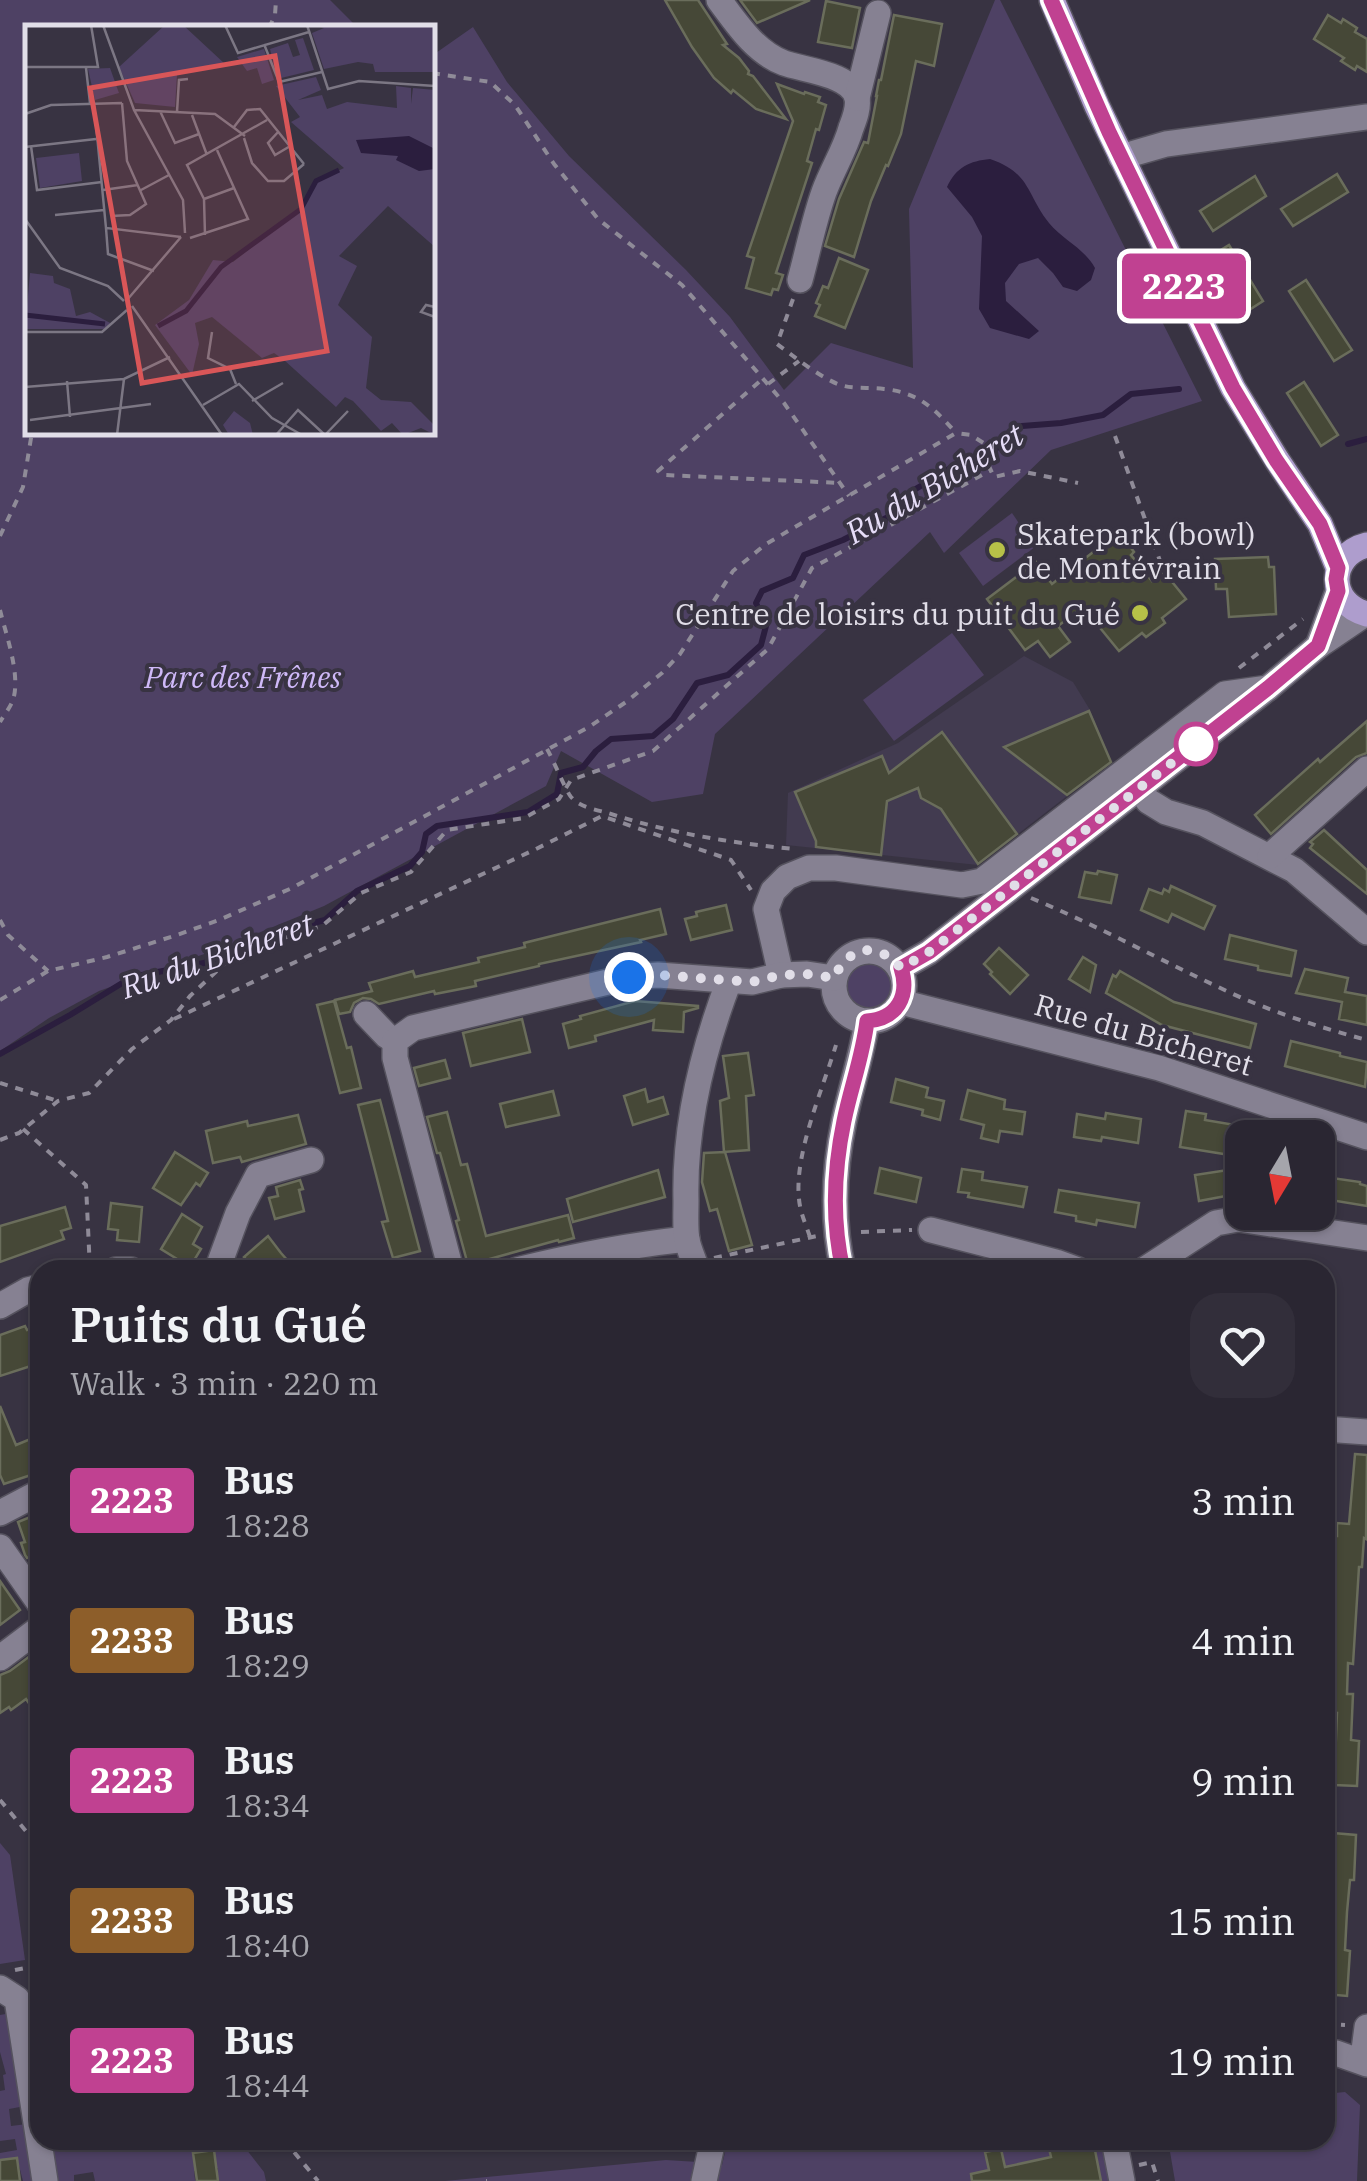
<!DOCTYPE html>
<html lang="en">
<head>
<meta charset="utf-8">
<style>
  :root { --surface:#2a2632; --page:#322e3a; --text:#f1f3f6; --muted:#a5a5ac; --line:#46434d }
  body { margin:0; font-family:"IBM Plex Serif",serif; background:var(--page); color:var(--text); height:100vh; display:flex; flex-direction:column; font-size:38px; white-space:nowrap }
  * { box-sizing:border-box; margin:0 }
  p { font-size:32px; color:var(--muted) }
  .icon { flex:none; width:55px; height:55px; fill:none; stroke:currentColor; stroke-width:2; stroke-linecap:round; stroke-linejoin:round }
  .map { position:relative; flex:1; overflow:hidden }
  .sheet { position:absolute; left:30px; top:1260px; width:1305px; height:890px; display:flex; flex-direction:column; background:var(--surface); border-radius:30px; box-shadow:0 2px 8px #0004,0 0 0 2px var(--line) }
  .sheet>* { flex:none }
  .badge { padding:0 20px; border-radius:8px; font-size:35px; line-height:65px }
  .needle { width:65px; rotate:190deg }
  .tools { position:absolute; left:1225px; top:1120px; display:grid; gap:20px }
  .tools a { display:grid; place-items:center; width:110px; height:110px; border-radius:20px; background:var(--surface); box-shadow:0 2px 8px #0004,0 0 0 2px var(--line); font-size:50px }
  .you { position:absolute; width:50px; height:50px; margin:-25px; border:8px solid #fff; border-radius:50%; background:#1a73e8; box-shadow:0 0 0 15px #1a73e833 }
  .map>.badge { position:absolute; translate:-50% -50%; box-shadow:0 0 0 5px #fff }
  .round { display:grid; place-items:center; flex:none; width:105px; height:105px; border-radius:30px; background:var(--page) }
  .overview { display:flex; align-items:center; justify-content:space-between; height:170px; padding:0 40px }
  h1 { font-size:48px; font-weight:600; line-height:75px }
  ul { padding:0; list-style:none }
  li { display:flex; align-items:center; gap:30px; height:140px; padding:0 40px }
  li div { flex:1 }
  li b { display:block; font-size:38px }
  li em { font-style:normal }
  li .badge { min-width:110px; font-weight:700; text-align:center }
  .map>svg:first-child { display:block }
  .built { fill:#423b50 }
  .green { fill:#4e4164 }
  .water { fill:#2b1e3e }
  .lines { fill:none; stroke-linecap:round; stroke-linejoin:round }
  .stream { stroke:#2b1e3e; stroke-width:6 }
  .building { fill:#464837; stroke:#6a6d5b; stroke-width:2.5 }
  .minor-casing { stroke:#55525e; stroke-width:28 }
  .major-casing { stroke:#55525e; stroke-width:28 }
  .path { stroke:#8f8b98; stroke-width:4; stroke-dasharray:8 8; stroke-linecap:butt }
  .minor { stroke:#868192; stroke-width:25 }
  .major { stroke:#ae9dcd; stroke-width:25 }
  .line-casing { stroke:#fff; stroke-width:22 }
  .line { stroke:#c04191; stroke-width:15 }
  .walk { stroke:#e1dee8; stroke-width:10; stroke-dasharray:0 18 }
  .poi-dot { fill:#b7c148; stroke:#383342; stroke-width:4 }
  .stop-dot { fill:#fff; stroke:#c04191; stroke-width:5 }
  .labels { text-anchor:middle; dominant-baseline:central; stroke-width:8; stroke-linejoin:round; paint-order:stroke }
  .poi-label { font-size:30px; fill:#e1dee8; stroke:#383342; text-anchor:start }
  .park-label { font-size:30px; font-style:italic; fill:#cfb9f8; stroke:#383342 }
  .street-label { font-size:30px; fill:#e1dee8; stroke:#383342 }
  .water-label { font-size:32px; font-style:italic; fill:#e6ddf7; stroke:#383342 }
  .inset-river { fill:none; stroke:#2b1e3e; stroke-width:5 }
  .inset-road { fill:none; stroke:#7c7784; stroke-width:2.5 }
  .view { fill:#d95658; fill-opacity:0.15; stroke:#d95658; stroke-width:5 }
  .inset-edge { fill:none; stroke:#e1dee8; stroke-width:5 }
</style>
</head>
<body>
<div class="map">
<svg width="1367" height="2181" viewBox="0 0 1367 2181">
  <rect width="100%" height="100%" fill="#383342"/>
  <!-- built -->
  <polygon class="built" points="1024,656 1073,682 1090,710 1111,762 978,865 786,845 788,793 898,743"/>
  <!-- green -->
  <g class="green">
    <polygon points="0,0 330,0 357,27 28,28 28,432 432,432 433,55 473,27 507,82 569,156 686,270 730,317 784,390 831,343 913,368 909,209 995,0 1000,0 1202,401 1051,450 944,553 930,532 715,734 703,794 652,802 561,751 546,786 324,906 227,946 99,991 49,1018 0,1051"/>
    <polygon points="1012,513 1035,547 983,586 959,553"/>
    <polygon points="952,633 984,675 894,741 863,700"/>
    <circle cx="870" cy="984" r="27"/>
    <polygon points="0,1843 10,1855 25,1960 0,1964"/>
    <polygon points="11,2013 25,2106 9,2109 11,2126 27,2124 36,2181 23,2181 17,2158 0,2160 0,2153 17,2150 15,2139 0,2141 0,2091 5,2090 3,2075 6,2074 0,2052 0,2015"/>
    <polygon points="1345,2092 1360,2105 1357,2181 1175,2181 1168,2140 1325,2140 1325,2094"/>
    <polygon points="51,2140 239,2140 264,2172 266,2181 218,2181 218,2168 194,2171 195,2180 197,2181 95,2181 93,2172 74,2175 74,2181 57,2181"/>
    <polygon points="728,2140 1103,2140 1110,2181 445,2181 666,2160 698,2162 722,2165"/>
  </g>
  <!-- water -->
  <path class="water" d="M990 159C1031 173 1026 194 1049 223 1063 240 1084 248 1095 268L1091 280 1077 291 1063 287 1053 273 1038 258 1019 264 1005 283 1006 301 1039 331 1029 339 990 328 979 309 982 236 972 217 947 187C956 167 970 161 990 159Z"/>
  <g class="lines">
    <!-- stream -->
    <g class="stream">
      <polyline points="1348,444 1367,439"/>
      <polyline points="0,1054 70,1015 132,977 204,963 285,930 325,920 357,891 410,866 422,852 426,834 437,826 528,812 557,794 561,773 583,767 596,751 611,739 653,736 673,719 697,683 728,675 761,645 766,626 756,603 762,591 793,578 804,555 843,540 900,511 914,490 962,461 996,449 1004,436 1022,426 1061,423 1103,415 1131,394 1179,389"/>
    </g>
  </g>
  <!-- building -->
  <g class="building">
    <polygon points="665,0 698,0 727,44 723,45 739,58 749,71 748,74 753,76 786,119 756,109 733,90 731,93 714,78 692,47"/>
    <polygon points="740,0 810,0 757,23"/>
    <polygon points="826,1 860,8 852,48 818,42"/>
    <polygon points="894,15 942,24 934,66 916,61 901,134 888,166 886,165 871,201 854,257 825,246 839,199 864,142 868,143 877,96 876,96 879,80 881,80"/>
    <polygon points="1328,15 1341,23 1343,19 1357,28 1355,32 1367,39 1367,72 1357,66 1355,70 1341,61 1344,58 1314,39"/>
    <polygon points="777,84 804,94 805,92 820,97 818,102 826,105 819,130 816,129 807,161 812,163 776,273 783,275 778,290 773,289 771,295 746,288 754,258 747,256 793,121"/>
    <polygon points="1337,174 1348,192 1293,226 1281,209"/>
    <polygon points="1255,176 1266,196 1213,231 1200,211"/>
    <polygon points="1229,245 1263,301 1246,312 1211,256"/>
    <polygon points="839,258 868,270 845,328 815,316 820,305 816,303 819,296 823,286 828,288"/>
    <polygon points="1306,280 1352,350 1334,361 1289,291"/>
    <polygon points="1304,382 1338,435 1321,446 1287,393"/>
    <polygon points="1119,532 1134,552 1131,555 1152,581 1164,572 1186,599 1162,618 1165,623 1146,637 1142,633 1119,651 1083,607 1058,626 1070,642 1050,657 1038,641 1025,650 987,599 1036,562 1052,584"/>
    <polygon points="1268,557 1269,567 1274,567 1276,614 1229,617 1227,589 1216,589 1215,559"/>
    <polygon points="1089,711 1111,762 1067,795 1004,747"/>
    <polygon points="1367,721 1367,753 1356,757 1271,834 1255,815 1318,759 1320,762"/>
    <polygon points="942,732 1017,834 978,864 941,809 921,798 918,788 887,801 881,855 816,847 816,841 795,792 882,756 889,773"/>
    <polygon points="1324,830 1367,870 1367,894 1310,848 1313,844 1310,842"/>
    <polygon points="1098,871 1117,875 1111,903 1079,897 1085,872 1097,874"/>
    <polygon points="1171,886 1215,906 1204,929 1172,914 1168,922 1141,910 1149,889 1162,894 1164,889 1169,892"/>
    <polygon points="726,905 732,930 691,940 685,919 697,916 696,912"/>
    <polygon points="660,909 666,934 640,940 641,942 539,964 539,966 475,981 476,986 435,994 434,991 379,1004 371,999 363,998 354,1003 350,1012 339,1014 335,1000 372,991 369,983 413,971 415,977 479,962 478,958 525,947 524,943"/>
    <polygon points="1230,935 1296,951 1291,976 1258,970 1258,966 1225,959"/>
    <polygon points="999,948 1028,975 1010,994 990,974 992,972 984,964"/>
    <polygon points="1083,957 1096,965 1090,992 1069,979"/>
    <polygon points="1305,969 1348,978 1345,992 1367,996 1367,1025 1339,1019 1342,1002 1296,993"/>
    <polygon points="1120,971 1174,1002 1256,1024 1250,1048 1162,1025 1106,993 1113,975 1116,977"/>
    <polygon points="334,1001 347,1048 351,1047 361,1088 340,1093 317,1005"/>
    <polygon points="635,1001 698,1006 698,1008 684,1012 683,1032 653,1030 654,1020 595,1036 596,1041 569,1048 563,1024 581,1019 580,1016"/>
    <polygon points="522,1019 530,1052 471,1066 463,1033"/>
    <polygon points="1291,1041 1340,1053 1340,1056 1367,1062 1365,1087 1285,1066"/>
    <polygon points="748,1053 754,1095 746,1096 749,1150 724,1152 720,1101 729,1098 723,1056"/>
    <polygon points="445,1060 450,1078 419,1086 414,1068"/>
    <polygon points="896,1079 928,1088 926,1097 944,1101 940,1120 922,1115 923,1110 891,1102"/>
    <polygon points="645,1089 648,1102 663,1097 668,1114 633,1125 624,1096"/>
    <polygon points="968,1090 1005,1100 1004,1109 1025,1112 1022,1134 1000,1131 998,1142 981,1138 984,1125 961,1119"/>
    <polygon points="553,1091 559,1115 506,1127 500,1104"/>
    <polygon points="380,1100 420,1251 393,1258 382,1222 388,1221 358,1105"/>
    <polygon points="1186,1111 1206,1114 1205,1120 1235,1125 1230,1155 1180,1147"/>
    <polygon points="447,1112 461,1165 467,1164 486,1236 568,1215 574,1238 559,1242 558,1240 468,1265 456,1221 459,1220 440,1153 437,1153 427,1117"/>
    <polygon points="1106,1113 1141,1119 1138,1143 1102,1137 1101,1141 1074,1137 1077,1114 1105,1119"/>
    <polygon points="298,1115 306,1144 242,1162 240,1157 213,1163 206,1131 247,1121 248,1126"/>
    <polygon points="175,1152 208,1173 200,1186 196,1183 181,1205 153,1188"/>
    <polygon points="725,1152 752,1245 729,1251 717,1209 710,1211 702,1182 704,1153"/>
    <polygon points="880,1168 921,1178 916,1202 875,1193"/>
    <polygon points="962,1169 983,1172 982,1180 1027,1187 1023,1207 968,1197 969,1193 958,1192"/>
    <polygon points="658,1170 665,1197 573,1222 567,1199"/>
    <polygon points="1228,1170 1238,1170 1242,1193 1199,1201 1195,1175"/>
    <polygon points="1318,1176 1360,1182 1360,1184 1367,1186 1367,1206 1318,1198"/>
    <polygon points="300,1180 303,1189 299,1190 304,1211 275,1219 269,1198 278,1196 276,1187"/>
    <polygon points="1059,1190 1139,1203 1135,1227 1097,1220 1096,1225 1087,1223 1076,1221 1076,1216 1055,1212"/>
    <polygon points="111,1203 142,1207 139,1242 117,1240 118,1230 108,1229"/>
    <polygon points="65,1207 71,1228 61,1231 64,1239 0,1262 0,1226"/>
    <polygon points="182,1214 202,1227 193,1244 201,1249 190,1267 161,1249"/>
    <polygon points="268,1236 281,1253 296,1270 256,1270 244,1257"/>
    <polygon points="25,1326 27,1330 40,1326 40,1363 0,1376 0,1335"/>
    <polygon points="0,1406 16,1445 40,1435 40,1472 4,1484 0,1475"/>
    <polygon points="1355,1454 1367,1455 1366,1539 1364,1538 1362,1567 1359,1567 1353,1664 1348,1663 1347,1694 1353,1694 1351,1740 1359,1741 1357,1786 1334,1785 1337,1713 1325,1712 1325,1669 1330,1670 1334,1612 1331,1612 1334,1536 1337,1536 1337,1523 1349,1524"/>
    <polygon points="40,1513 40,1576 30,1557 27,1558 25,1555 21,1543 25,1542 18,1522"/>
    <polygon points="0,1581 20,1610 0,1625"/>
    <polygon points="34,1653 40,1662 40,1719 26,1699 11,1710 9,1707 0,1713 0,1675 10,1671"/>
    <polygon points="1333,1833 1356,1835 1354,1880 1350,1880 1347,1912 1345,1950 1350,1951 1347,1996 1325,1994 1325,1949 1327,1949"/>
    <polygon points="1047,2140 1093,2140 1101,2181 972,2181 971,2174 989,2170 985,2152 1001,2149 1005,2167 1051,2157"/>
    <polygon points="214,2150 218,2181 197,2181 193,2153"/>
    <polygon points="17,2158 20,2181 0,2181 0,2160"/>
  </g>
  <g class="lines">
    <!-- minor casing -->
    <g class="minor-casing">
      <g id="minor">
        <path d="M719 0C737 24 755 52 784 63 803 70 852 74 857 98 859 108 854 120 851 128 845 150 832 170 824 192 814 220 808 251 800 280"/>
        <polyline points="857,98 878,13"/>
        <polyline points="1121,157 1166,144 1367,117"/>
        <polyline points="1318,646 1338,591"/>
        <polyline points="1139,788 1148,801 1166,812 1203,823 1294,870 1367,932"/>
        <polyline points="1270,856 1367,769"/>
        <circle cx="869" cy="986" r="35"/>
        <polyline points="901,968 929,952 1268,688 1318,646 1365,614"/>
        <polyline points="781,975 766,909 773,891 787,877 809,868 836,868 962,885 982,881 1225,694 1268,688"/>
        <polyline points="901,1002 1159,1068 1367,1137"/>
        <polyline points="366,1014 387,1036 395,1041"/>
        <polyline points="931,1230 1056,1262 1078,1270"/>
        <polyline points="116,1270 131,1270"/>
        <polyline points="217,1270 238,1213 258,1175 311,1160"/>
        <polyline points="451,1270 395,1058 395,1041 413,1028 629,977 658,975 752,982 781,975 807,974 834,978"/>
        <path d="M517 1270C574 1256 629 1245 687 1239"/>
        <path d="M697 1270C694 1260 689 1250 687 1240 685 1228 686 1214 686 1201 684 1125 702 1052 729 981"/>
        <path d="M843 1270C832 1222 834 1169 844 1121 851 1087 862 1055 867 1021"/>
        <polyline points="1144,1270 1216,1223 1238,1219 1367,1238"/>
        <polyline points="0,1306 28,1290 40,1287"/>
        <polyline points="1325,1429 1367,1432"/>
        <polyline points="0,1513 40,1492"/>
        <polyline points="0,1547 40,1604"/>
        <polyline points="0,1658 40,1628"/>
        <polyline points="0,1988 17,1999 45,2181"/>
        <polyline points="1325,2052 1336,2053 1367,2064"/>
        <polyline points="1359,2060 1364,2050 1367,2027"/>
        <polyline points="1114,2140 1122,2181"/>
        <polyline points="704,2181 713,2140"/>
      </g>
    </g>
    <!-- major casing -->
    <g class="major-casing">
      <g id="major">
        <polyline points="1052,0 1097,106 1233,388 1277,460 1320,524 1338,568"/>
        <path d="M1367 545C1327 555 1327 604 1367 614"/>
      </g>
    </g>
    <!-- path -->
    <g class="path">
      <polyline points="269,28 275,15 276,0"/>
      <polyline points="432,73 490,82 515,105 554,164 598,219 682,285 784,403 849,496"/>
      <path d="M793 299 777 344C793 356 826 382 844 386 857 389 871 387 884 389 918 392 935 409 956 433"/>
      <polyline points="759,382 658,471 665,475 841,483"/>
      <polyline points="768,384 799,361"/>
      <polyline points="1115,436 1164,572"/>
      <polyline points="0,536 23,487 32,432"/>
      <path d="M0 610C6 635 21 675 13 700 10 708 4 715 0 722"/>
      <polyline points="1239,668 1303,619"/>
      <path d="M547 749C553 759 567 794 572 798 580 807 597 810 608 813 669 833 731 843 794 849"/>
      <path d="M1031 898C1103 928 1171 966 1242 998 1282 1015 1325 1029 1367 1040"/>
      <polyline points="0,920 8,935 48,971"/>
      <polyline points="0,1000 48,971 107,957 174,936 219,920 292,888 589,727 626,702 662,673 680,654 733,571 766,544 956,433 971,435 985,444 986,460 994,477 1020,471 1078,483"/>
      <polyline points="174,1019 536,849 602,816 731,860 751,890"/>
      <polyline points="0,1083 58,1101"/>
      <polyline points="23,1129 86,1185 90,1270"/>
      <polyline points="0,1140 19,1133 58,1101 89,1093 132,1049 171,1020 190,996 236,953 322,926 361,893 411,872 447,830 524,818 559,799 571,780 653,751 768,649 812,568 991,470"/>
      <polyline points="861,1232 912,1230"/>
      <path d="M810 1237C806 1225 800 1212 799 1199 794 1154 823 1088 836 1045"/>
      <polyline points="714,1258 817,1236"/>
      <polyline points="0,1800 40,1848"/>
      <polyline points="15,1970 40,1965"/>
      <polyline points="1325,2024 1345,2025"/>
      <polyline points="284,2140 318,2181"/>
      <polyline points="1139,2165 1152,2162 1158,2181"/>
      <polyline points="486,2181 487,2181"/>
    </g>
    <!-- minor -->
    <use href="#minor" class="minor"/>
    <!-- major -->
    <use href="#major" class="major"/>
  </g>
  <g class="lines">
    <!-- line casing -->
    <g class="line-casing">
      <path id="line" d="M843 1270C832 1222 834 1169 844 1121 851 1087 863 1055 867 1021 897 1019 910 996 901 968L929 952 983 910 1268 688 1318 646 1338 591 1336 579 1338 568 1320 524 1276 460 1233 388 1109 132 1051 0"/>
    </g>
    <!-- line -->
    <use href="#line" class="line"/>
    <!-- walk -->
    <path class="walk" d="M629 977 658 975 752 982 781 975 806 974 834 978C849 945 877 941 901 968L929 952 1196 744"/>
  </g>
  <!-- markers -->
  <g class="poi-dot">
    <circle cx="997" cy="550" r="10"/>
    <circle cx="1140" cy="613" r="10"/>
  </g>
  <circle class="stop-dot" cx="1196" cy="744" r="20"/>
  <g class="labels">
    <!-- poi labels -->
    <g class="poi-label">
      <text x="1017" y="533">Skatepark (bowl)<tspan x="1017" dy="34">de Montévrain</tspan></text>
      <text x="1120" y="613" text-anchor="end">Centre de loisirs du puit du Gué</text>
    </g>
    <!-- park labels -->
    <g class="park-label">
      <text x="243" y="676">Parc des Frênes</text>
    </g>
    <!-- street labels -->
    <g class="street-label">
      <text transform="translate(1144 1034) rotate(16)">Rue du Bicheret</text>
    </g>
    <!-- water labels -->
    <g class="water-label">
      <text transform="translate(934 483) rotate(-31)">Ru du Bicheret</text>
      <text transform="translate(217 955) rotate(-19)">Ru du Bicheret</text>
    </g>
  </g>
  <!-- overview -->
  <g transform="translate(25 25)">
    <rect width="410" height="410" fill="#383342"/>
    <path d="M140 0H158L200 39 152 50 150 82 110 78 94 42ZM285 0H410V47H350L348 39 333 37 299 44 287 8 299 3ZM278 13 289 45 252 54 245 24 263 18 268 32 275 30 270 15ZM239 24 249 55 237 59 232 43 222 46 212 32ZM85 43 94 68 70 75 63 44ZM291 52 296 65 273 75 297 70 302 84 322 77 372 83 371 61 386 63V79L388 63 410 65V222L363 181 314 231 332 241 313 280 347 312 341 363 356 375 386 377 410 401V410L396 403 378 410 367 398 356 406 328 376 320 372 311 382 259 335 249 328 237 333 187 292 170 298 174 319 167 350 130 300 164 275 188 235 208 237 278 182 292 156 319 143 266 97 275 92 251 61ZM54 128 57 156 15 163 11 133ZM5 248 28 251 29 258 45 264 51 291 65 287 87 299 81 304H0ZM209 386 225 398 228 410H204L198 400Z" fill="#4e4164"/>
    <path d="M384 111 410 124V144L394 146 371 135 373 131 336 128 331 115Z" fill="#2b1e3e"/>
    <path class="inset-river" d="M0 290 80 299M133 301 161 286 196 242 276 184 291 156 314 145"/>
    <path class="inset-road" d="M78 0 109 85 158 175 160 208M200 0 213 28 284 7M282 0 303 64 334 56 410 61M239 19 254 57 297 47M0 42H73L66 0M61 43 65 78M69 79 81 203 156 212M109 85 190 89 220 111M135 86 150 118 174 109M152 87 154 55 163 54M0 89 26 80 97 78M167 90 182 130M209 102 222 85 235 84 279 139M254 106 243 118 250 130 267 120M219 113 227 138 243 156H259L279 139M6 121 12 165 77 157M0 122 71 114M78 165 113 160M116 165 144 150M179 174 209 163M30 190 79 185M86 191 105 190 121 179 102 136 97 78M0 194 35 243 83 261 99 276M81 203 83 229 129 246M180 210 179 174 162 140 242 95M165 213 223 194 192 125M102 275 156 212M107 281 197 410M410 282 401 280 396 287 410 292M0 307H77L102 285M187 307 183 333 205 344 211 359M42 356 45 392M0 362 99 354 145 332M227 376 258 358M178 380 214 359 247 393 277 410M5 395 126 379M92 410 99 354M251 410 273 385 300 410M300 410 323 386"/>
    <path class="view" d="M250 31 302 326 117 358 65 63Z"/>
    <rect width="410" height="410" class="inset-edge"/>
  </g>
</svg>
<div class="tools">
<a><svg class="needle" viewBox="-14 -14 28 28"><path d="M0-13l5 13h-10z" fill="#e53935"/><path d="M0 13l5-13h-10z" fill="#a5a5ac"/></svg></a>
</div>
<div class="you" style="left:629px;top:977px"></div>
<b class="badge" style="left:1184px;top:286px;background:#c04191;color:#fff">2223</b>
<section class="sheet">
<div class="overview"><div><h1>Puits du Gué</h1><p>Walk · 3 min · 220 m</p></div><a class="round"><svg class="icon" aria-label="heart" viewBox="0 0 24 24"><path d="M12 20l-8-8c-3-5 5-10 8-4 3-6 11-1 8 4z"/></svg></a></div>
<ul>
<li><span class="badge" style="background:#c04191;color:#fff">2223</span><div><b>Bus</b><p>18:28</p></div><em>3 min</em></li>
<li><span class="badge" style="background:#8d5e2a;color:#fff">2233</span><div><b>Bus</b><p>18:29</p></div><em>4 min</em></li>
<li><span class="badge" style="background:#c04191;color:#fff">2223</span><div><b>Bus</b><p>18:34</p></div><em>9 min</em></li>
<li><span class="badge" style="background:#8d5e2a;color:#fff">2233</span><div><b>Bus</b><p>18:40</p></div><em>15 min</em></li>
<li><span class="badge" style="background:#c04191;color:#fff">2223</span><div><b>Bus</b><p>18:44</p></div><em>19 min</em></li>
</ul>
</section>
</div>
</body>
</html>
